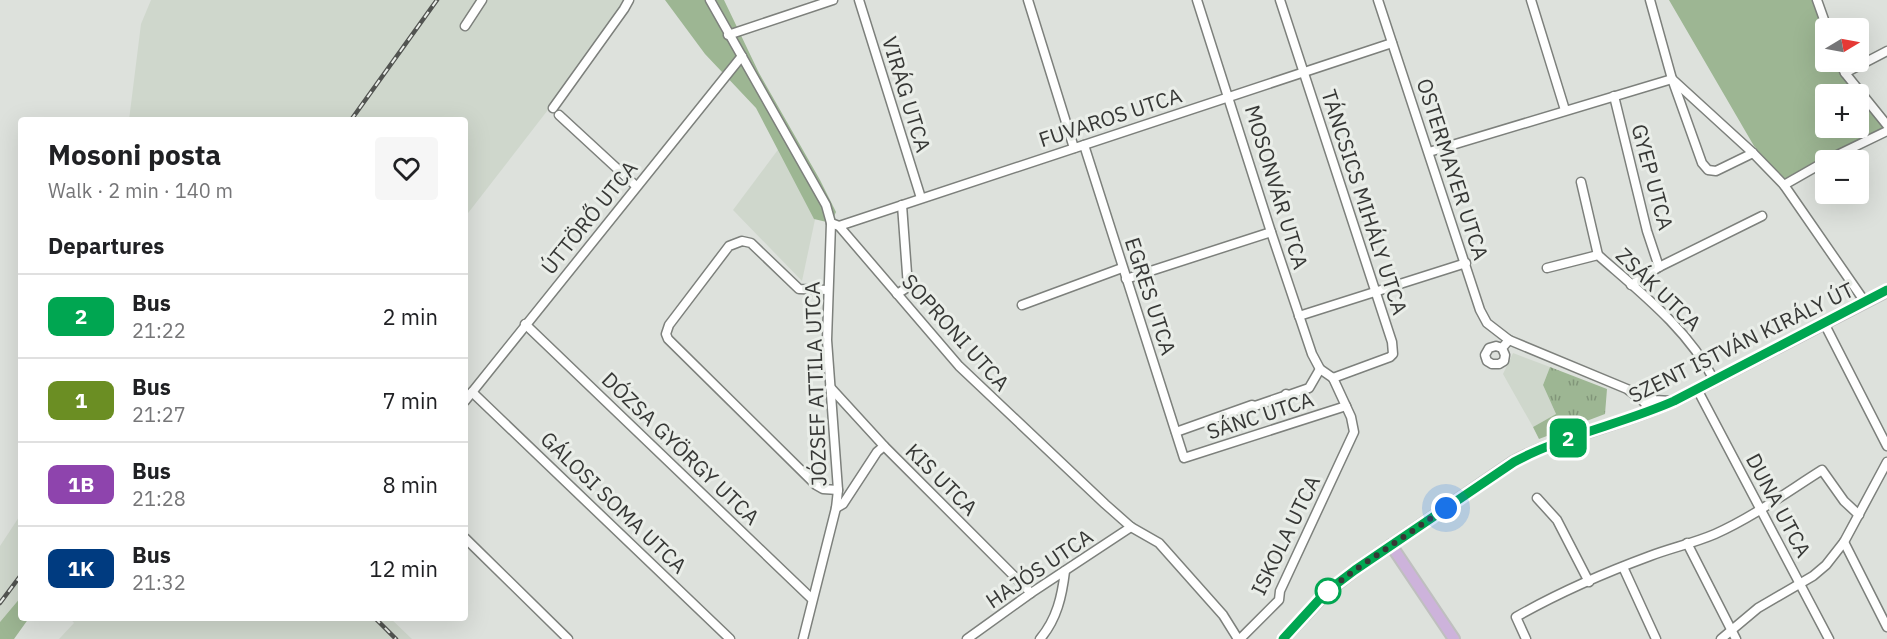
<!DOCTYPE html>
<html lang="en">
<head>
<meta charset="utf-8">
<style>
  :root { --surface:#fff; --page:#f6f6f6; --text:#202124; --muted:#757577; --line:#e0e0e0 }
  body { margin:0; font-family:"IBM Plex Sans",sans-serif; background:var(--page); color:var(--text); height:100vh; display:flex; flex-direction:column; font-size:22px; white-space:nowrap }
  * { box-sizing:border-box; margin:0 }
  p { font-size:20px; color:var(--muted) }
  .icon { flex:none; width:33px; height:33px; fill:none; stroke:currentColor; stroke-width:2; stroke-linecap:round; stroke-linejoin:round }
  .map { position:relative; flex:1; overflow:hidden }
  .details { position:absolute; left:18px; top:117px; width:450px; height:504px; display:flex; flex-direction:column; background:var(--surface); border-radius:6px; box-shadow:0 6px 24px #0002 }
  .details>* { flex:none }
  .badge { padding:0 12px; border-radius:9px; font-size:21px; line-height:39px }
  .needle { width:39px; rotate:80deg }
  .tools { position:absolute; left:1815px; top:18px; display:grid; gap:12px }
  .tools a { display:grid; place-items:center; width:54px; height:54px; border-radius:6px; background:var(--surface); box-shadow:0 6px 24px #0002; font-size:30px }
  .you { position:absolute; width:30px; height:30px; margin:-15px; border:4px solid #fff; border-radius:50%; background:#1a73e8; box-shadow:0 0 0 9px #1a73e833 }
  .map>.badge { position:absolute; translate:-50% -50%; box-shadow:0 0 0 3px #fff }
  h2 { padding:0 30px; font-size:22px; line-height:54px }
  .round { display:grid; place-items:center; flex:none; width:63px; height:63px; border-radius:6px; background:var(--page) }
  .summary { display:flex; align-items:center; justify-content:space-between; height:102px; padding:0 30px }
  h1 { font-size:28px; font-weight:700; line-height:45px }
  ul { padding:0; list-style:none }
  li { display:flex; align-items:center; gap:18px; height:84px; padding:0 30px; border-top:2px solid var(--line) }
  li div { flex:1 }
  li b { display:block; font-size:22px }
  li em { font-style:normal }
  li .badge { min-width:66px; font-weight:700; text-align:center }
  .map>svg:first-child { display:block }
  .built { fill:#cfd7cc }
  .grass { fill:#9db693 }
  .park { fill:url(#park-tufts) }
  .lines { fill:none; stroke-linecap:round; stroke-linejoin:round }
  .minor-casing { stroke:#7d807c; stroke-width:11 }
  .major-casing { stroke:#bfbfbf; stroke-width:14 }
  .minor { stroke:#fff; stroke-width:8 }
  .major { stroke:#cdb3db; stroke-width:10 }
  .rail-casing { stroke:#525451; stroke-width:4.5 }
  .rail { stroke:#eaeee9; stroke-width:2; stroke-dasharray:7; stroke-linecap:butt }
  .line-casing { stroke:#fff; stroke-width:14 }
  .line { stroke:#00a651; stroke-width:9 }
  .walk { stroke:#373836; stroke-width:6; stroke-dasharray:0 10.8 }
  .stop-dot { fill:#fff; stroke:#00a651; stroke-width:3 }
  .labels { text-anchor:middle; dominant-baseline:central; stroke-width:6; stroke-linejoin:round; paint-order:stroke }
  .street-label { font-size:21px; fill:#373836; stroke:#eaeee9 }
</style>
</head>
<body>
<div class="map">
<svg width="1887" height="639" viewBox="0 0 1887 639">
  <defs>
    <pattern id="park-tufts" width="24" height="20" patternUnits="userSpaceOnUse" patternTransform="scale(1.5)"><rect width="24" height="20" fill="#9db693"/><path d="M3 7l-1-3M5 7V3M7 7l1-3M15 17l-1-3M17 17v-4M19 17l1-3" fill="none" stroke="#819579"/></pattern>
  </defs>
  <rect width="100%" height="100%" fill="#dde1dc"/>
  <!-- built -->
  <g class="built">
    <polygon points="151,0 633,0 465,217 465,120 129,120 141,24"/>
    <polygon points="780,147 817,210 802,281 733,210"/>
    <polygon points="1513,353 1550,367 1543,385 1556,414 1533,427 1503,374"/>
    <polygon points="21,514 21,597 0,622 0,546"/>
    <polygon points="70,618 390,618 412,639 59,639 74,623"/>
  </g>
  <!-- grass -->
  <g class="grass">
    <polygon points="665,0 724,0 759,73 820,180 836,212 831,223 814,219 756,108 705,54"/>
    <polygon points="1669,0 1812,0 1825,36 1826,62 1836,62 1858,94 1826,94 1826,128 1858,128 1859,95 1886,129 1785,182 1754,146"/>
    <polygon points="21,597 21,618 29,618 14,639 0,639 0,622"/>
  </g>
  <!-- park -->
  <polygon class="park" points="1550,367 1607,389 1605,414 1539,439 1533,427 1556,414 1543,385"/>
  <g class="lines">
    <!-- minor casing -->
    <g class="minor-casing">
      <g id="minor">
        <polyline points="710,0 826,205 831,223 827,340 838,490 836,508 803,639"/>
        <polyline points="859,0 921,198"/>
        <polyline points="1028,0 1074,148"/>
        <polyline points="1197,0 1271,232 1312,354 1320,369 1333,378"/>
        <polyline points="1280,0 1392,342 1393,354 1390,357 1333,378"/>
        <polyline points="1378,0 1480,310 1487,323 1509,340 1627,389 1642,400 1652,411"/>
        <polyline points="1531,0 1565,110"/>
        <polyline points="1650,0 1672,79 1702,163 1708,170 1716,171 1753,153"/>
        <polyline points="1817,0 1827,28"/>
        <polyline points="465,26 482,0"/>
        <polyline points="728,35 833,0"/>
        <polyline points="1840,62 1845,73 1887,125"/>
        <polyline points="1845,73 1887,51"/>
        <polyline points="1672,79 1753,153 1784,185 1865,302"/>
        <polyline points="1614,96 1647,231 1659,267"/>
        <polyline points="553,108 624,9 629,0"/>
        <polyline points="559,115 636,186"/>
        <polyline points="1084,145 1184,458 1346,406"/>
        <polyline points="1429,152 1672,79"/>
        <polyline points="1827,160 1887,131"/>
        <polyline points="1581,182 1598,255"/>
        <polyline points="1784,185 1826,161"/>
        <polyline points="831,223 839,226 959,366 1105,504 1131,527 1159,543 1223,615 1238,639"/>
        <polyline points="839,226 1392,43"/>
        <path d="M1547 268 1598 255C1640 292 1688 329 1714 380"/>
        <polyline points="1126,279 1271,232"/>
        <polyline points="1631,285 1659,267 1762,216"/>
        <polyline points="828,290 799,289 751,243 742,241 729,246 669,325 666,334 668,339 816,485 823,489 838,490"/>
        <polyline points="897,294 908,287 902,205"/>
        <polyline points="1022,305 1122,268"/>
        <polyline points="1299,316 1466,263"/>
        <polyline points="1824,323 1887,446"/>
        <polyline points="525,324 812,599"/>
        <polyline points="1502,348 1505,355 1504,361 1499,364 1492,364 1487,361 1485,355 1489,348 1496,346 1502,348 1509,340"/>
        <polyline points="830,387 884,446 1031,593"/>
        <polyline points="1697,389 1829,639"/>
        <polyline points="472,392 730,639"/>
        <polyline points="1639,396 1655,400 1671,401"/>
        <polyline points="465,401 742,56"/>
        <polyline points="1176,432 1252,405 1255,406 1284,396 1286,394 1289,395 1309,388 1320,369"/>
        <polyline points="1537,498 1557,520 1589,582"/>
        <polyline points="836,508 843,504 877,452 884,446"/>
        <polyline points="465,538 568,639"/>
        <polyline points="1844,542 1887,627"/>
        <polyline points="1687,543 1736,639"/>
        <polyline points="1623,567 1656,639"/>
        <polyline points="967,639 1031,593 1131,527"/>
        <path d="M1040 639C1057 619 1062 596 1065 571"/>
        <polyline points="1240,639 1279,600 1280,591 1354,432 1351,417 1333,378"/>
        <path d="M1526 639 1516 617C1558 593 1604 573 1650 556 1671 548 1694 543 1715 534 1753 517 1787 492 1822 470L1844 501 1859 515"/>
        <polyline points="1721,639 1758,608 1813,576 1826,565 1844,542 1887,462"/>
      </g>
    </g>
    <!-- major casing -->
    <g class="major-casing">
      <g id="major">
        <polyline points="1391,545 1454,639"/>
        <path d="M1283 639 1326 593 1355 570 1513 462C1564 435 1622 425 1674 401L1887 291"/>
      </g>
    </g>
    <!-- minor -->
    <use href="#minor" class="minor"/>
    <!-- major -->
    <use href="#major" class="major"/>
    <!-- rail casing -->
    <g class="rail-casing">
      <g id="rail">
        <polyline points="351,120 437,0"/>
        <polyline points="0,603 21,575"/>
        <polyline points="375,618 396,639"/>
      </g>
    </g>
    <!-- rail -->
    <use href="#rail" class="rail"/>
  </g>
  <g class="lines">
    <!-- line casing -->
    <g class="line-casing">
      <path id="line" d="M1283 639 1326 592 1355 570 1514 462C1564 435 1622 424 1674 401L1887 290"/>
    </g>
    <!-- line -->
    <use href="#line" class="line"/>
    <!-- walk -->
    <polyline class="walk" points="1328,591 1326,592 1355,570 1446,508"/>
  </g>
  <!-- markers -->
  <circle class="stop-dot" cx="1328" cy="591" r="12"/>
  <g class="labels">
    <!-- street labels -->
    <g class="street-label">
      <text transform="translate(907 94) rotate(73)">VIRÁG UTCA</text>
      <text transform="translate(1110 117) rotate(-18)">FUVAROS UTCA</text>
      <text transform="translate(1453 169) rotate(72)">OSTERMAYER UTCA</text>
      <text transform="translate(1653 177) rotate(75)">GYEP UTCA</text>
      <text transform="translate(1277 187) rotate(73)">MOSONVÁR UTCA</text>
      <text transform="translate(1365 202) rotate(72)">TÁNCSICS MIHÁLY UTCA</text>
      <text transform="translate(589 217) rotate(-51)">ÚTTÖRŐ UTCA</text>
      <text transform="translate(1659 289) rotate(44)">ZSÁK UTCA</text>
      <text transform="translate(1151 296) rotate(72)">EGRES UTCA</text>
      <text transform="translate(956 332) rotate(48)">SOPRONI UTCA</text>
      <text transform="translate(1741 342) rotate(-26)">SZENT ISTVÁN KIRÁLY ÚT</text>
      <text transform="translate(815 384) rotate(-92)">JÓZSEF ATTILA UTCA</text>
      <text transform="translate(1260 415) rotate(-18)">SÁNC UTCA</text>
      <text transform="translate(681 448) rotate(44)">DÓZSA GYÖRGY UTCA</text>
      <text transform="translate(942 479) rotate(45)">KIS UTCA</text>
      <text transform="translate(614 502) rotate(44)">GÁLOSI SOMA UTCA</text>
      <text transform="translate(1779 505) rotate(62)">DUNA UTCA</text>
      <text transform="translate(1285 535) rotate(-64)">ISKOLA UTCA</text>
      <text transform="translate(1039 568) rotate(-34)">HAJÓS UTCA</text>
    </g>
  </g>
</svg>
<div class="tools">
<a><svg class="needle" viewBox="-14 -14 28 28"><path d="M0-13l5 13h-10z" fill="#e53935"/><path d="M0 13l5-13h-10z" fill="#757577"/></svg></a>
<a>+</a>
<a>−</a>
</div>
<div class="you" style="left:1446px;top:508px"></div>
<b class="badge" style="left:1568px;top:438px;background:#00a651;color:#fff">2</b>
<section class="details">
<div class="summary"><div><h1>Mosoni posta</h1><p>Walk · 2 min · 140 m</p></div><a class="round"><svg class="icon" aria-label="heart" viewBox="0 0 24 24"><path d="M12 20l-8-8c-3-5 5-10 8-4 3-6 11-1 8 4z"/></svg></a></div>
<h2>Departures</h2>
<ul>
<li><span class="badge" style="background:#00a651;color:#fff">2</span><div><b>Bus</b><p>21:22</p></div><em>2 min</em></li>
<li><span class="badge" style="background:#6b8e23;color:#fff">1</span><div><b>Bus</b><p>21:27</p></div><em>7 min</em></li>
<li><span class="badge" style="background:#8e44ad;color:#fff">1B</span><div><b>Bus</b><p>21:28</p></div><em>8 min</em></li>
<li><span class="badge" style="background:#003b80;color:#fff">1K</span><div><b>Bus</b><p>21:32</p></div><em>12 min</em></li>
</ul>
</section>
</div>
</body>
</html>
